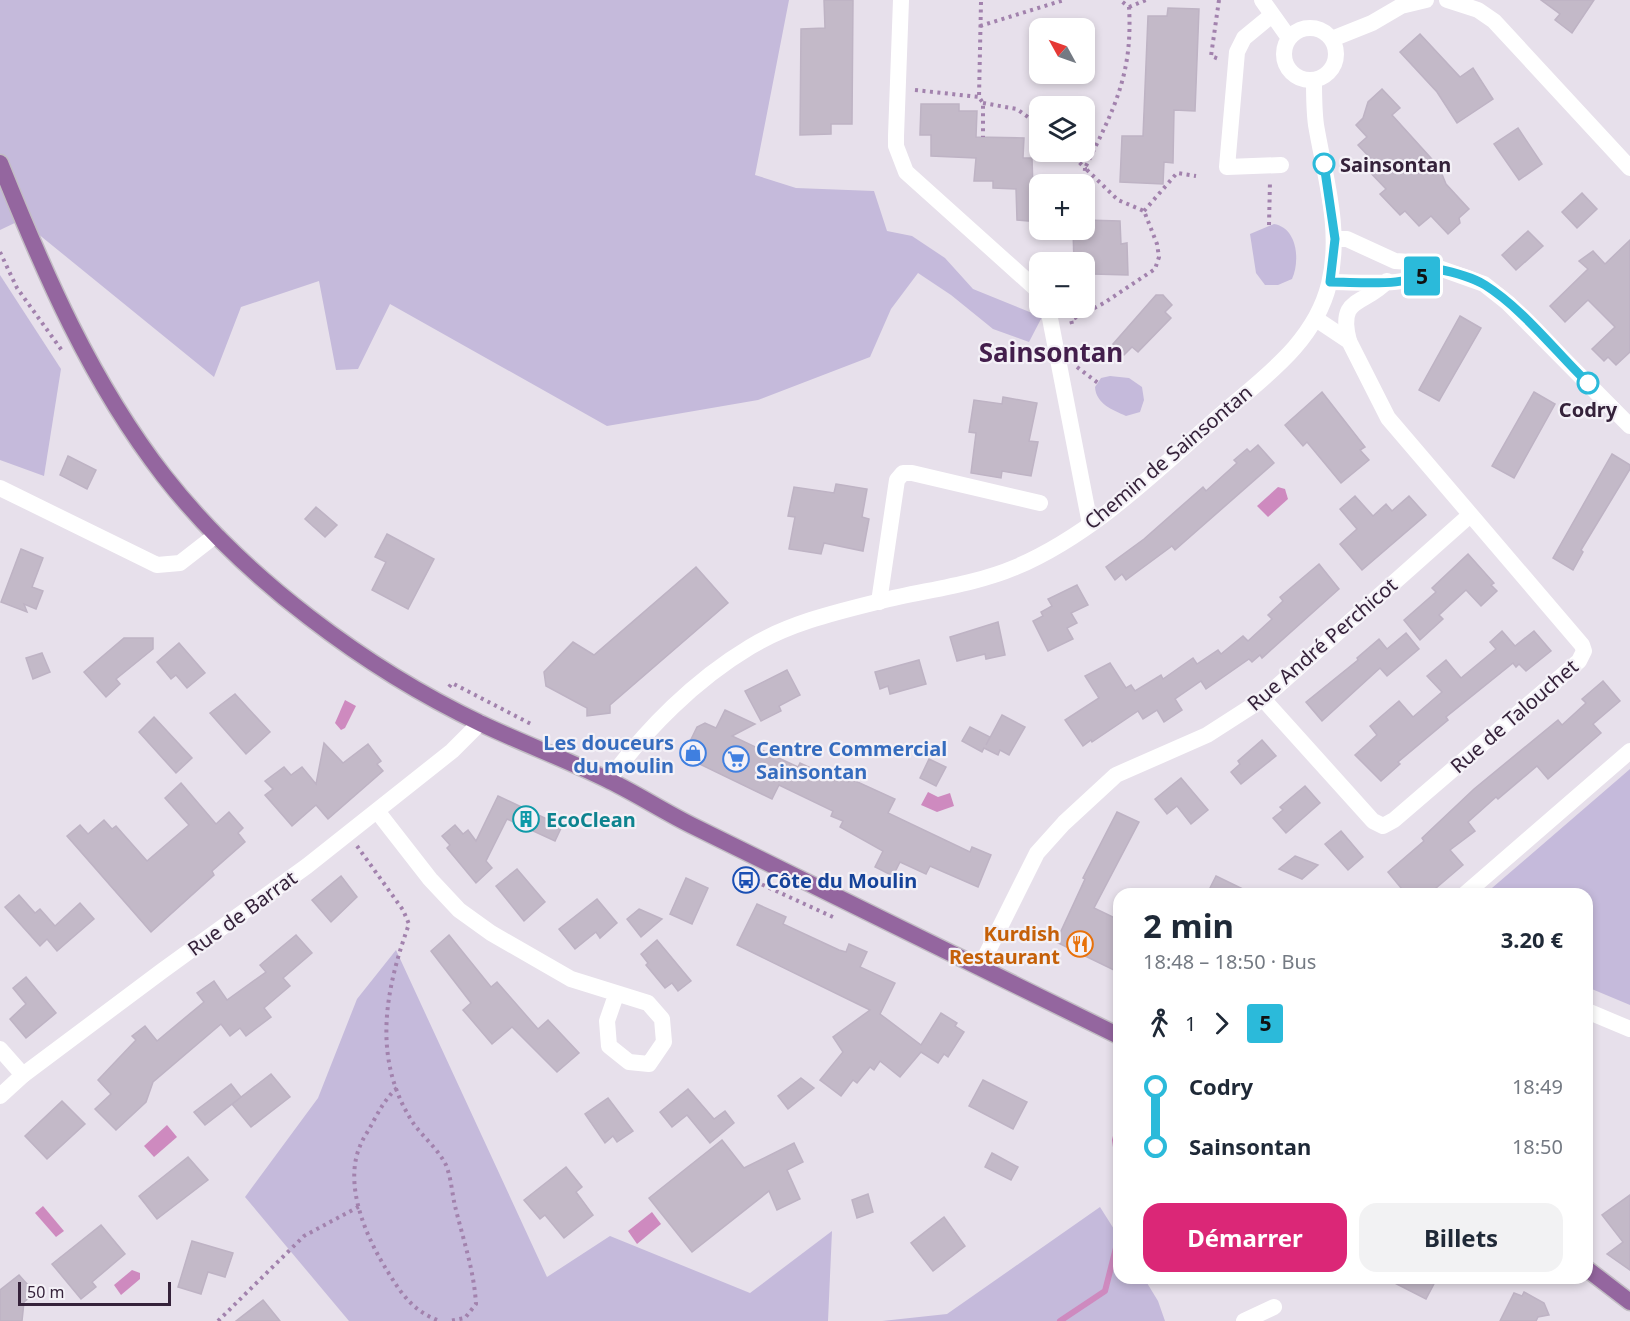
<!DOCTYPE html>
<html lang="fr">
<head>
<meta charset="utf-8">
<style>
  :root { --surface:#fff; --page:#f2f2f3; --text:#1f2937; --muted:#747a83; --accent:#db2777 }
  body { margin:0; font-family:"Noto Sans",sans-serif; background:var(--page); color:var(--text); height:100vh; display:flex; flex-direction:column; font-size:22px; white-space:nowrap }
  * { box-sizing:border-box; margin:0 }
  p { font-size:20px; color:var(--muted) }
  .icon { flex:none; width:33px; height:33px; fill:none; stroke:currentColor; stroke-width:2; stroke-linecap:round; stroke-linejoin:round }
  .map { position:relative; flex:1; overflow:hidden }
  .drawer { position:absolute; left:1113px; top:888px; width:480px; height:396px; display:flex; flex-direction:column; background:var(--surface); border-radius:18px; box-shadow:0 3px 9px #0003 }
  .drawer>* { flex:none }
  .badge { padding:0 12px; border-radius:4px; font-size:21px; line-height:39px }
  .needle { width:39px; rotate:310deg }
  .fabs { position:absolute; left:1029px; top:18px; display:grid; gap:12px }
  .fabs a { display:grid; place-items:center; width:66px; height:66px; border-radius:12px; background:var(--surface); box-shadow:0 3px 9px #0003; font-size:30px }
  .scale { position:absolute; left:18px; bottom:15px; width:153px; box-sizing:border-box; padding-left:6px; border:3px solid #35223a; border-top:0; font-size:16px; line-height:21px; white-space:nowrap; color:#35223a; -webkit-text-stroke:4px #f4f1f7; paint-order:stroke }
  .map>.badge { position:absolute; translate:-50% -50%; box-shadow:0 0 0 3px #fff }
  .legs { display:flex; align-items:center; gap:9px; height:66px; padding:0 30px; font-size:20px }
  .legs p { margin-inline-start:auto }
  .headline { display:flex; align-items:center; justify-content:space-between; height:102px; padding:0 30px }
  h1 { font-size:33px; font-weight:700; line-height:45px }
  .primary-button { display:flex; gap:12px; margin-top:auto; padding:12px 30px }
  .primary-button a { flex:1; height:69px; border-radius:18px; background:var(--accent); color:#fff; font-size:24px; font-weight:700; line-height:69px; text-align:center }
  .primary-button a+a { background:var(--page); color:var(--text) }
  ul { padding:0 30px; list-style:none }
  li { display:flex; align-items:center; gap:21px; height:60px; font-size:22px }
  li i { display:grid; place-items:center; width:9px; height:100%; margin:0 8px; background:currentColor }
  li i::after { content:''; width:15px; height:15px; margin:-8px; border:4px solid; border-radius:50%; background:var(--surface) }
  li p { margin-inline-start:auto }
  li:first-child i { background:linear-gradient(#0000 50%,currentColor 0) }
  li:last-child i { background:linear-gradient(currentColor 50%,#0000 0) }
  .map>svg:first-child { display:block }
  .green { fill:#c5badb }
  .water { fill:#ce8abf }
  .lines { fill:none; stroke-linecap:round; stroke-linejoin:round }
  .stream { stroke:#ce8abf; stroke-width:6 }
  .building { fill:#c3b9c8; stroke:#beb3c4; stroke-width:1.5 }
  .primary-casing { stroke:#c2bdc4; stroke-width:19 }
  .path { stroke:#a282ad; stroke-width:4; stroke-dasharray:3 4.5; stroke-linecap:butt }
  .minor { stroke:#fff; stroke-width:16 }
  .primary { stroke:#94669f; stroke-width:16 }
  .line-1-casing { stroke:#fff; stroke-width:14 }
  .line-1 { stroke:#2bbada; stroke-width:9 }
  .stop-1-dot { fill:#fff; stroke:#2bbada; stroke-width:3 }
  .labels { text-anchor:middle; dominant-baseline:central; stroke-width:4.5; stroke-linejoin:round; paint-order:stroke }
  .stop-label { font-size:20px; font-weight:bold; fill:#35223a; stroke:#f4f1f7; text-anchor:start }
  .street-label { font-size:20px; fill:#35223a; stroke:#f4f1f7 }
  .shop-label { font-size:20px; font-weight:bold; fill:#366cbe; stroke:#f4f1f7; text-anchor:end }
  .culture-label { font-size:20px; font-weight:bold; fill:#0d838f; stroke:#f4f1f7; text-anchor:start }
  .transit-label { font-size:20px; font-weight:bold; fill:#164399; stroke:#f4f1f7; text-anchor:start }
  .food-label { font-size:20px; font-weight:bold; fill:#c56008; stroke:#f4f1f7; text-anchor:end }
  .district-label { font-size:26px; font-weight:bold; fill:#431e4c; stroke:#f4f1f7 }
</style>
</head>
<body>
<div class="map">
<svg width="1630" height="1321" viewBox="0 0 1630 1321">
  <rect width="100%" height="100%" fill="#e7e0eb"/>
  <!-- green -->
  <g class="green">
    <polygon points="0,0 789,0 755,175 796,188 874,191 887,231 912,236 945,258 973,289 1042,317 1029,342 993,329 951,295 918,273 891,309 870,357 758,400 607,426 390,304 358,369 336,370 319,281 241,307 214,377 21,220 0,230"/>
    <path d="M1274 224C1298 228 1300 262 1292 279L1278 285H1265L1256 273 1250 234Z"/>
    <polygon points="0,275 61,369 44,476 0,460"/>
    <path d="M1110 376 1129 378 1142 387 1144 400 1140 412 1126 416C1113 410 1096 404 1095 387L1101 378Z"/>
    <polygon points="1630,769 1630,1005 1587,987 1587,894 1485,894"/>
    <polygon points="396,950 547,1277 610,1236 750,1293 832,1231 828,1321 349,1321 245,1197 318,1098 357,999"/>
    <polygon points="1100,1207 1119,1237 1119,1278 1144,1278 1158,1301 1165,1321 882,1321 947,1314"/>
  </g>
  <!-- water -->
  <g class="water">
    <polygon points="1278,487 1285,489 1288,499 1268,517 1257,506"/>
    <polygon points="345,700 356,706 345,728 341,730 335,723"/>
    <polygon points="928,792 938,797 950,793 954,806 937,812 921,805"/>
    <polygon points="167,1125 177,1137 154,1157 144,1146"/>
    <polygon points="43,1206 64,1231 56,1237 35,1213"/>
    <polygon points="652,1212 661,1224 637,1244 628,1231"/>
    <polygon points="132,1270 140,1273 140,1279 121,1295 114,1285"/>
  </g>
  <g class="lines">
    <!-- stream -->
    <g class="stream">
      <polyline points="1119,1125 1115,1140 1119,1168"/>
      <polyline points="1060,1321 1105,1291 1119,1236"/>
    </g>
  </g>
  <!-- building -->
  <g class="building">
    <polygon points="824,0 853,0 852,124 831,124 831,134 800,135 801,29 825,28"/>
    <polygon points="1541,0 1594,0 1572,33 1555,20 1560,14"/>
    <polygon points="1168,8 1199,9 1195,111 1174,110 1173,163 1164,162 1163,184 1120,182 1122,136 1143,136 1148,16 1167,16"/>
    <polygon points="1420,34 1460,77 1473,68 1493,99 1457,123 1437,92 1400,52"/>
    <polygon points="1382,89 1400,108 1392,115 1439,167 1446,184 1469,209 1459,218 1460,223 1448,234 1431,216 1419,226 1405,211 1400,215 1380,194 1386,189 1366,168 1373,161 1358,145 1367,137 1356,125 1363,118 1368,102"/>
    <polygon points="921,104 959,104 959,111 977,111 976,137 1024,138 1023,158 1032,158 1033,190 1040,190 1040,222 1017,220 1016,189 993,188 993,181 974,181 976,158 931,156 931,135 920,135"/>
    <polygon points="1518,128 1542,164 1519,180 1494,144"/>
    <polygon points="1582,193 1597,209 1577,228 1562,212"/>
    <polygon points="1084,220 1120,221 1121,244 1127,243 1128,275 1093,274 1093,266 1074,262 1073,230 1084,230"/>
    <polygon points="1528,231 1543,246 1516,270 1502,255"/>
    <polygon points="1630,240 1630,352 1616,365 1608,357 1604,361 1592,349 1615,327 1588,300 1565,322 1550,306 1588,269 1579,261 1593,251 1605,264"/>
    <polygon points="1156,295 1163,295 1172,305 1165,312 1171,318 1138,352 1132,347 1124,355 1113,344"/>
    <polygon points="1460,316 1481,328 1439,401 1419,390"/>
    <polygon points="1322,392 1365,447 1360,450 1369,460 1341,483 1307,442 1303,446 1285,425"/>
    <polygon points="1534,392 1555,404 1514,478 1492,466"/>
    <polygon points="1003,397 1037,403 1029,441 1038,442 1031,476 1002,471 1001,478 971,473 976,433 969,432 974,400 1002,404"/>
    <polygon points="1258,445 1274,463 1175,550 1172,546 1126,580 1122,574 1115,580 1106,567 1144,539 1203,487 1206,491 1237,463 1234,460 1247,449 1250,452"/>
    <polygon points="1612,454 1630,465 1630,469 1581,550 1583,552 1573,570 1553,558"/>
    <polygon points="68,456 96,470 87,489 60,475"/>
    <polygon points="836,484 867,489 862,517 869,519 863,551 824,543 821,554 789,549 795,517 788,516 794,487 834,493"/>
    <polygon points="1355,496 1373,516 1386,504 1392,511 1409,496 1426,515 1362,570 1340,544 1357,529 1340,509"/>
    <polygon points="316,507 337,525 325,537 305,519"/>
    <polygon points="387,534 434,559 408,609 372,590 386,562 375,557"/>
    <polygon points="21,549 43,558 32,587 43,591 36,609 24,604 27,612 1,602"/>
    <polygon points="1468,554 1494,583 1491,585 1497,591 1481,606 1466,590 1439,615 1443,619 1420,640 1404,620 1436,592 1432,588"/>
    <polygon points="1319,564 1339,589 1262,658 1260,655 1252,662 1249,659 1206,689 1201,681 1175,699 1182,710 1164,722 1157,710 1143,719 1138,711 1092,742 1091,740 1083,746 1065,720 1099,698 1085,676 1110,663 1126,688 1131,685 1135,691 1161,675 1163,679 1193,658 1197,664 1218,650 1221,654 1243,636 1248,641 1272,619 1268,615 1283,601 1280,597"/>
    <polygon points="696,567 728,603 610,705 610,713 587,716 587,708 546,686 544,672 573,642 594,655"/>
    <polygon points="1077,585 1088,605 1071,613 1077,623 1067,628 1073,639 1048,651 1033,621 1043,616 1041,612 1052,606 1048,599"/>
    <polygon points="998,622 1005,655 986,659 985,654 957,661 950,637"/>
    <polygon points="1502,631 1515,646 1534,631 1551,651 1526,671 1519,664 1516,667 1513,663 1446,717 1448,720 1398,762 1400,764 1381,781 1355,755 1377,735 1370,726 1399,701 1413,717 1442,692 1427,676 1446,660 1461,678 1496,649 1490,642"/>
    <polygon points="1406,633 1419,649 1387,676 1380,668 1322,721 1306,702 1358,660 1357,658 1379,639 1387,649"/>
    <polygon points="124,638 153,638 153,649 116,679 120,684 106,697 84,672"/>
    <polygon points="179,643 205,673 187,688 176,675 171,679 157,662"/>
    <polygon points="42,653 50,672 33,679 26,658"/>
    <polygon points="919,660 926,684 890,694 888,686 880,689 875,672"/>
    <polygon points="787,670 800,695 779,706 781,711 761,721 745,691"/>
    <polygon points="1603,681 1620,701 1593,724 1601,733 1548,779 1537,766 1498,799 1496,797 1468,822 1475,831 1450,850 1463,865 1429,894 1406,894 1388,872 1424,841 1422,838 1474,789 1558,720 1562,725 1586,703 1582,699"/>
    <polygon points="235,694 270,732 246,754 210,713"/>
    <polygon points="725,710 755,724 732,736 798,767 800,763 817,771 818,768 848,782 849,778 895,799 888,813 970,852 972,847 991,855 978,887 930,866 926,874 900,862 893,876 875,867 883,851 840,827 843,821 831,816 833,811 779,785 772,799 683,756 697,727 705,723 716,728"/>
    <polygon points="1002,715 1025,727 1009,755 1000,750 998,755 984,748 982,752 962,741 970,727 990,737 986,745"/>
    <polygon points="154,717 192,758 176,773 139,732"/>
    <polygon points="1262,740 1276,756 1241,784 1231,772 1240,764 1238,761"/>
    <polygon points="324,743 343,763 368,744 381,761 377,764 383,771 328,819 316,805 292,826 265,795 273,789 265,781 284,767 291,775 302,767 316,784"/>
    <polygon points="929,759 946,767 936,786 920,778"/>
    <polygon points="1181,778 1208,810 1191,824 1177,806 1167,814 1155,799"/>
    <polygon points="181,783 216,824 229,812 243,828 238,833 245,842 212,871 214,875 151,932 67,836 80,825 88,834 104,820 112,829 116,826 147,861 189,825 165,798"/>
    <polygon points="1305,786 1320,803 1286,833 1273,818 1283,810 1280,807"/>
    <polygon points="498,796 562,826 555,841 507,819 486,861 492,868 476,883 447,848 450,845 442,836 455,825 463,834 468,830 476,841"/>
    <polygon points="1117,812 1139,822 1094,908 1119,920 1119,963 1114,970 1056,942 1085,879 1083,878"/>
    <polygon points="1341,831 1363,857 1348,870 1325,844"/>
    <polygon points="1295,856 1318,865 1302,879 1279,869"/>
    <polygon points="517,869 545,902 524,921 496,886"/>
    <polygon points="341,876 357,897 331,922 312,900"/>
    <polygon points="1216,876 1253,894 1207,894"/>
    <polygon points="686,878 708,888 692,924 670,914"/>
    <polygon points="19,895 35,913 40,909 55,926 80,903 94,919 57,951 47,939 40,946 5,907"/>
    <polygon points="597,899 617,923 600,938 596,932 575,949 559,929"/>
    <polygon points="757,904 786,917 783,924 839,950 846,952 849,944 867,952 860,967 895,983 880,1014 921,1045 941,1013 957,1023 955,1026 964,1032 948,1057 944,1054 938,1063 921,1052 900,1077 880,1061 874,1070 870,1067 857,1083 853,1080 841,1096 820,1080 843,1052 833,1037 870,1010 737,945"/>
    <polygon points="639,909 662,919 641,937 627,919"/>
    <polygon points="296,935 312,953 283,978 290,986 264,1008 271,1017 246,1036 240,1028 230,1036 221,1024 153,1082 146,1102 116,1130 95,1109 111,1094 98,1080 136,1040 132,1036 145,1026 157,1041 204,1002 197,993 214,981 227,1000 266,972 260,965"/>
    <polygon points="449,935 491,987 497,982 538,1029 548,1020 579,1053 557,1072 512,1027 492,1044 463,1010 471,1003 431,951"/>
    <polygon points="657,940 691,981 678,991 672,983 665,988 646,965 648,963 641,954"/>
    <polygon points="26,977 56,1013 26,1038 10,1019 26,1004 13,988"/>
    <polygon points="271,1074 290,1097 251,1127 232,1104"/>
    <polygon points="801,1078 814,1088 788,1109 778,1096"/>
    <polygon points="983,1080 1027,1102 1013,1129 969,1106"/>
    <polygon points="231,1084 241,1097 205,1125 194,1112"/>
    <polygon points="688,1089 714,1119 725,1111 734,1123 710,1143 687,1115 672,1127 660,1112"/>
    <polygon points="608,1098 633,1131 617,1142 613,1136 605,1143 585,1114"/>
    <polygon points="62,1101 85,1124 47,1159 25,1136"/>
    <polygon points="722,1140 744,1168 794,1143 803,1162 787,1170 800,1199 777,1210 769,1191 692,1252 649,1198"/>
    <polygon points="992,1153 1018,1167 1011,1180 985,1167"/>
    <polygon points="188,1157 208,1180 157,1219 139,1196"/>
    <polygon points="566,1167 582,1187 576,1192 593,1215 564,1238 545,1215 540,1219 524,1200"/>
    <polygon points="868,1194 873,1212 857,1218 852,1200"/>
    <polygon points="1630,1195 1630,1270 1607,1254 1623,1242 1602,1215"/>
    <polygon points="944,1217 965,1246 933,1271 911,1243"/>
    <polygon points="101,1225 125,1254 92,1282 96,1287 81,1299 52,1264"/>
    <polygon points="192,1241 233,1253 225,1277 208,1272 201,1294 178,1287"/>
    <polygon points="19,1275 35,1293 24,1302 22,1321 0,1321 0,1290"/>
    <polygon points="1385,1278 1437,1278 1426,1299"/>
    <polygon points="1524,1292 1544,1303 1549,1315 1538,1317 1536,1321 1500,1321 1514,1293 1522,1296"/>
    <polygon points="263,1300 280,1321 236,1321"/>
  </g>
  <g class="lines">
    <!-- primary casing -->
    <g class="primary-casing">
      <g id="primary">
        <path d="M0 163C44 273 91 382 164 476 243 577 366 669 482 724 524 744 568 760 610 781 639 795 666 813 695 827 836 897 978 966 1119 1036"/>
        <polyline points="1587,1269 1630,1302"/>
      </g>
    </g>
    <!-- path -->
    <g class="path">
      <polyline points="1219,0 1211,56 1219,59"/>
      <polyline points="981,2 979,97 983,103 983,137"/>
      <polyline points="1129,7 1146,0"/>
      <polyline points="980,26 1064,0"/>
      <polyline points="915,90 979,97"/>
      <polyline points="983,103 1017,109 1040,126"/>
      <polyline points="1069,152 1085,168 1084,184"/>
      <polyline points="1144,211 1177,173 1196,176"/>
      <polyline points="1269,225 1270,181"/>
      <polyline points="0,252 17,288 63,352"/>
      <path d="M1072 324 1071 320 1104 303 1155 269 1159 257 1157 244 1144 211 1118 200 1085 168C1114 109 1133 74 1129 7L1120 0"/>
      <polyline points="1077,367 1098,383"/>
      <polyline points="449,687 452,683 531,724"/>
      <path d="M357 846 403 910 409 924C386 988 372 1055 410 1118 420 1135 437 1147 446 1165 451 1177 452 1193 455 1206 463 1239 474 1270 476 1304L465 1318 449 1321"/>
      <polyline points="757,879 761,884 833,917"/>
      <path d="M397 1088C386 1098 380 1109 373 1122 369 1130 363 1138 360 1146 343 1186 367 1239 388 1272 402 1295 414 1312 440 1321"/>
      <polyline points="218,1321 304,1236 360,1206"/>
    </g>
    <!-- minor -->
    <g class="minor">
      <polyline points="901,0 896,136 896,146 906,172 1034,287 1040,295"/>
      <polyline points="1262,0 1289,38"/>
      <polyline points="1447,0 1478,10 1494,21 1630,168"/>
      <polyline points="1272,15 1244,38 1237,52 1227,167 1281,165"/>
      <circle cx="1310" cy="54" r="26"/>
      <polyline points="1332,39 1372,23 1401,6 1426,0"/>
      <polyline points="1334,239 1347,239 1395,261 1425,263 1484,284 1508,303 1630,426"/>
      <path d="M1330 282C1363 282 1409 288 1437 269"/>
      <polyline points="1048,308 1090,524"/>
      <path d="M1349 341C1337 295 1365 306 1387 281"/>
      <polyline points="0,488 157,565 180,563 216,535"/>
      <polyline points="879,602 897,480 903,473 912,473 1040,503"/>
      <polyline points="1263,699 1373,821 1383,826 1394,820 1579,661 1584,651 1582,645 1388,418 1349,341 1316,319"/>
      <path d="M609 780C646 729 695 680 750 647 789 623 837 612 881 601 925 590 974 585 1016 567 1096 533 1160 467 1225 411 1267 375 1315 341 1329 284 1342 230 1325 178 1316 125 1314 110 1314 95 1314 80"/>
      <polyline points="377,811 430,879 459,910 491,933 571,979 648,1003 662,1019 664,1042 649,1064 629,1062 609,1046 607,1021 616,995"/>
      <polyline points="1465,894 1630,751"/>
      <polyline points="980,967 1037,853 1064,823 1116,775 1207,735 1263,699 1470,515"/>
      <polyline points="1587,1011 1630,1029"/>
      <polyline points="0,1049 23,1075"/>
      <polyline points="0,1096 23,1075 162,971 307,866 452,751 480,723"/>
      <polyline points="1244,1321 1274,1307"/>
    </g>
    <!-- primary -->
    <use href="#primary" class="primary"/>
  </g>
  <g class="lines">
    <!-- line-1 casing -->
    <g class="line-1-casing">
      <path id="line-1" d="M1324 164 1335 239 1330 282C1363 282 1409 288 1437 269 1453 272 1470 276 1485 285 1522 308 1556 352 1588 383"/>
    </g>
    <!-- line-1 -->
    <use href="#line-1" class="line-1"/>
  </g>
  <!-- icons -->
  <defs>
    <g id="shop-ring" transform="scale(1.35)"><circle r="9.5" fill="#f4f1f7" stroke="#3f7fe0" stroke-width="1.5"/><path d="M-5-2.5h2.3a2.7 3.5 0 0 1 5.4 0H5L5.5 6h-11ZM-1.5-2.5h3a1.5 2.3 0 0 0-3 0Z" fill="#3f7fe0"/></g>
    <g id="supermarket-ring" transform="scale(1.35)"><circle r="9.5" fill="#f4f1f7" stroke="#3f7fe0" stroke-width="1.5"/><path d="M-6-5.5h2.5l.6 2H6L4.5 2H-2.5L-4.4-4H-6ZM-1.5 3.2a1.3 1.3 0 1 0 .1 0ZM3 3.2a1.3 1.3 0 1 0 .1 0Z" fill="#3f7fe0"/></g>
    <g id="building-ring" transform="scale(1.35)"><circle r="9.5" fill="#f4f1f7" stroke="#0f9aa8" stroke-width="1.5"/><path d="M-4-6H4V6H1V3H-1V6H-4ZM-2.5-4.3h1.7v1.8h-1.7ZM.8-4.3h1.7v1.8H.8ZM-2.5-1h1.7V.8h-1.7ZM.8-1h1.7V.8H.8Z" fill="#0f9aa8"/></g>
    <g id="bus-ring" transform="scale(1.35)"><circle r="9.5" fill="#f4f1f7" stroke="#1a4fb4" stroke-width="1.5"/><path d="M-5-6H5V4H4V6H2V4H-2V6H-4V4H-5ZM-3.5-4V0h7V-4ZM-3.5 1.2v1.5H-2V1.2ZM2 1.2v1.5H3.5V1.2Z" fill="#1a4fb4"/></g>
    <g id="restaurant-ring" transform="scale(1.35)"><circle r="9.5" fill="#f4f1f7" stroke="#e8710a" stroke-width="1.5"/><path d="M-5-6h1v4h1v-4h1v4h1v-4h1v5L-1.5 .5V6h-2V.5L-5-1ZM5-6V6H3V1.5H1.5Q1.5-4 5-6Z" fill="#e8710a"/></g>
  </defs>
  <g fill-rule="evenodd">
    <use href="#shop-ring" x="693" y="753"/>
    <use href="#supermarket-ring" x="736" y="759"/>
    <use href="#building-ring" x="526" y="819"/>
    <use href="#bus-ring" x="746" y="880"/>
    <use href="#restaurant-ring" x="1080" y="944"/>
  </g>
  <!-- markers -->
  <g class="stop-1-dot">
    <circle cx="1324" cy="164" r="10"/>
    <circle cx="1588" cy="383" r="10"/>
  </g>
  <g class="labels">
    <!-- stop labels -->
    <g class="stop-label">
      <text x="1340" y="164">Sainsontan</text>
      <text x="1588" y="409" text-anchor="middle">Codry</text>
    </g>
    <!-- street labels -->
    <g class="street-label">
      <text transform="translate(1168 457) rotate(-40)">Chemin de Sainsontan</text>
      <text transform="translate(1322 644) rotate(-41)">Rue André Perchicot</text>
      <text transform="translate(1514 716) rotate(-41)">Rue de Talouchet</text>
      <text transform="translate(242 913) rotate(-36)">Rue de Barrat</text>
    </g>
    <!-- shop labels -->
    <g class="shop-label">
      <text x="674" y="742">Les douceurs<tspan x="674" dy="23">du moulin</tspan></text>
      <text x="756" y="748" text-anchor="start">Centre Commercial<tspan x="756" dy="23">Sainsontan</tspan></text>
    </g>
    <!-- culture labels -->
    <g class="culture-label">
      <text x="546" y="819">EcoClean</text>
    </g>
    <!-- transit labels -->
    <g class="transit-label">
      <text x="766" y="880">Côte du Moulin</text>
    </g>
    <!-- food labels -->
    <g class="food-label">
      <text x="1060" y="933">Kurdish<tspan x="1060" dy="23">Restaurant</tspan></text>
    </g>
    <!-- district labels -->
    <g class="district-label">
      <text x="1051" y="352">Sainsontan</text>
    </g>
  </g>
</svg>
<div class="fabs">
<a><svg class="needle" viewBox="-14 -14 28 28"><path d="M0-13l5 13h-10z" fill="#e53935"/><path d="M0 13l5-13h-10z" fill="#747a83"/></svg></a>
<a><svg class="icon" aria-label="layers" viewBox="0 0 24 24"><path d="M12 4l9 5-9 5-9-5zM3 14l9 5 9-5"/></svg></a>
<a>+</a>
<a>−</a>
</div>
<div class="scale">50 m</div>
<b class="badge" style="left:1422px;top:276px;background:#2bbada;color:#111">5</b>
<section class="drawer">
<div class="headline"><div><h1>2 min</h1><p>18:48 – 18:50 · Bus</p></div><b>3.20 €</b></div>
<div class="legs"><svg class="icon" aria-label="walk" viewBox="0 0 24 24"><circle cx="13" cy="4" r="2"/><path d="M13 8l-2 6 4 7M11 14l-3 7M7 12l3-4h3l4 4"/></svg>1<svg class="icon" aria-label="forward" viewBox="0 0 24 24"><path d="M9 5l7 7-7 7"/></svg><b class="badge" style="background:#2bbada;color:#111">5</b></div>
<ul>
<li><i style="color:#2bbada"></i><b>Codry</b><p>18:49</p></li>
<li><i style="color:#2bbada"></i><b>Sainsontan</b><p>18:50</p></li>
</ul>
<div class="primary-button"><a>Démarrer</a><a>Billets</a></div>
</section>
</div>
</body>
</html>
